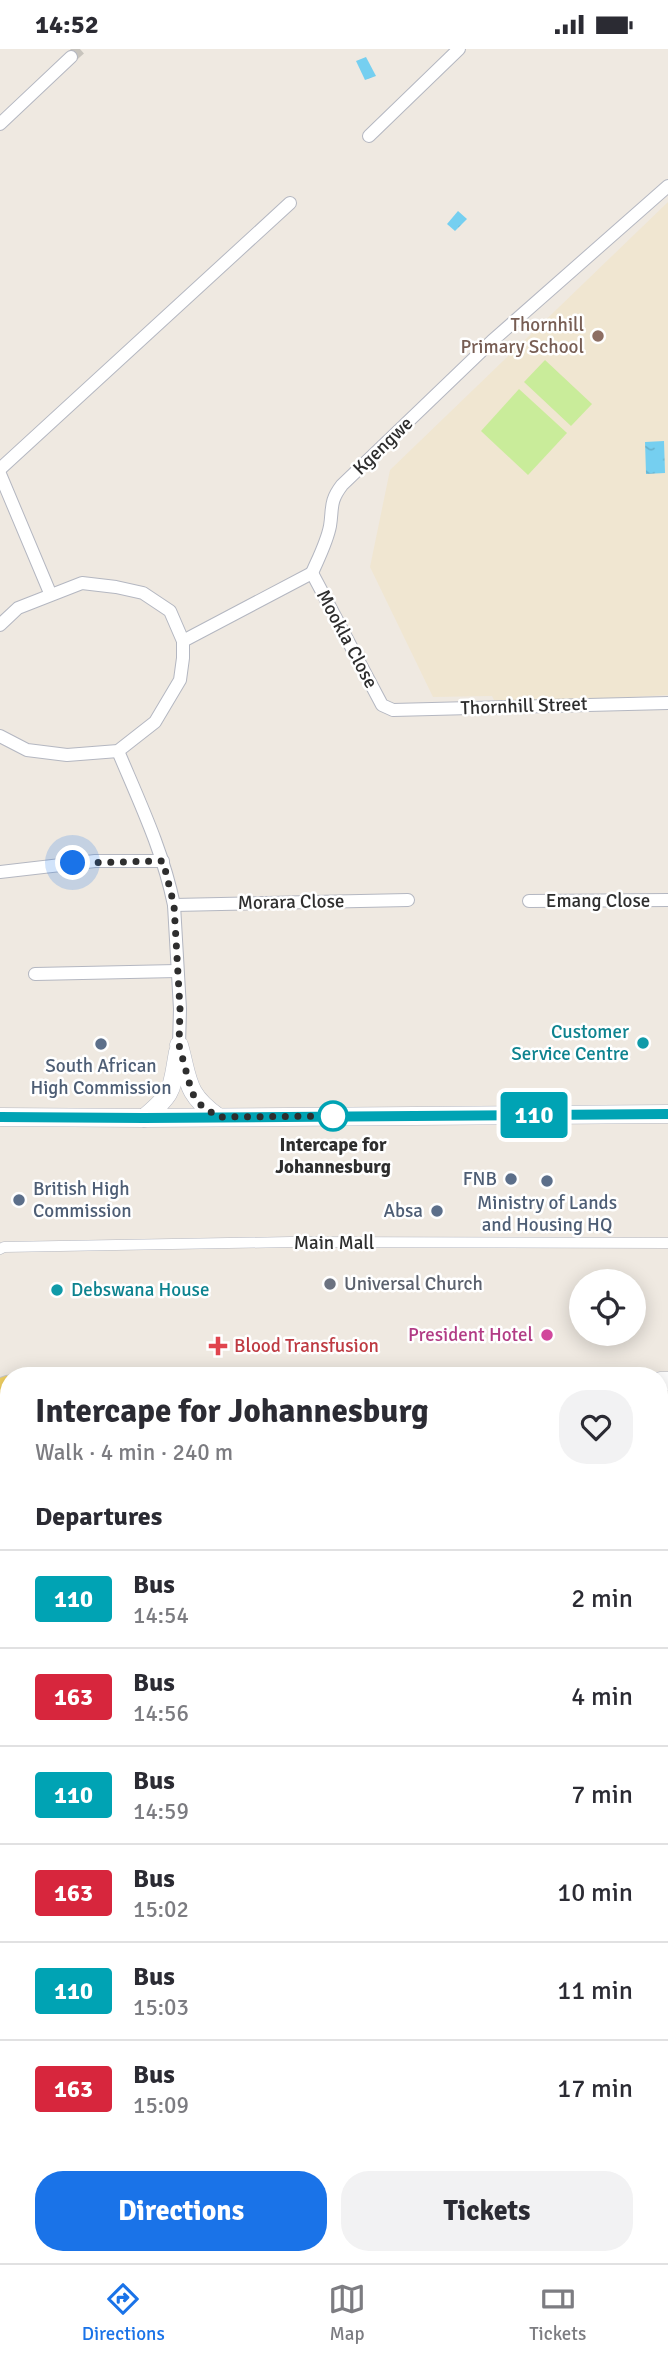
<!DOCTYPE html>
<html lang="en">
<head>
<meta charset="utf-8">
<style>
  :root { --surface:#fff; --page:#f2f2f3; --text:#2b2b33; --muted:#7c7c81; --line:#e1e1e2; --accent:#1a73e8 }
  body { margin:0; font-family:Signika,sans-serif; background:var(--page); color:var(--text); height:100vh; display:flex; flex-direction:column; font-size:26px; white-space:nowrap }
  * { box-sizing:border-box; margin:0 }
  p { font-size:23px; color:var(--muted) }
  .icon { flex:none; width:38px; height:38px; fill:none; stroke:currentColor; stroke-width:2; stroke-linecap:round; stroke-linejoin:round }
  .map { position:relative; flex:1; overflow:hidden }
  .details { position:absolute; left:0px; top:1318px; width:668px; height:898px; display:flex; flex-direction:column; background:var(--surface); border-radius:28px 28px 0 0; box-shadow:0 4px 18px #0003 }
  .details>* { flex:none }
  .badge { padding:0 14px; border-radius:5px; font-size:24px; line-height:46px }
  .buttons { position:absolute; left:569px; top:1220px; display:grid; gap:14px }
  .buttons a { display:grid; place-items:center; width:77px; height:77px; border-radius:50%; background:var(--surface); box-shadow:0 4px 18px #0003; font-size:35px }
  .you { position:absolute; width:35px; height:35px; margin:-18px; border:5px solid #fff; border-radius:50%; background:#1a73e8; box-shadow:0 0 0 10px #1a73e833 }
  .map>.badge { position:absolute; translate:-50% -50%; box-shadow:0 0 0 4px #fff }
  h2 { padding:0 35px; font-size:26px; line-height:63px }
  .round { display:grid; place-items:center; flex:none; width:74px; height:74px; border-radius:28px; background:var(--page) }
  .head { display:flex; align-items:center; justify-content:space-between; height:119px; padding:0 35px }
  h1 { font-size:33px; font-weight:700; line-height:52px }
  .action { display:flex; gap:14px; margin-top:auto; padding:14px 35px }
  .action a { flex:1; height:80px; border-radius:28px; background:var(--accent); color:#fff; font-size:28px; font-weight:700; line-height:80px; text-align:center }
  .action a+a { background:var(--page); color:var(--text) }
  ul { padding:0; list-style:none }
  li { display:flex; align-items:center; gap:21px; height:98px; padding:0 35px; border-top:2px solid var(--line) }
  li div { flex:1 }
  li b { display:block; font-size:26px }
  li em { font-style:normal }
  li .badge { min-width:77px; font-weight:700; text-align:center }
  .status { display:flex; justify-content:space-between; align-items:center; height:49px; padding:0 35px; background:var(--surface); direction:ltr }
  .status svg { height:19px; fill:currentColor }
  .menu { display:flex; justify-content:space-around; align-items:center; height:98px; border-top:2px solid var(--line); background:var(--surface); font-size:19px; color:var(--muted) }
  .menu a { display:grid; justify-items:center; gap:4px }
  .menu .on { color:var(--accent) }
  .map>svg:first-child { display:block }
  .education { fill:#f0e6d1 }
  .pitch { fill:#c9ec9a }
  .water { fill:url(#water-ripples) }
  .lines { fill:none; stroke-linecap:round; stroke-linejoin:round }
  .minor-tunnel { stroke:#c8c4bd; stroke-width:12; stroke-dasharray:12 6; stroke-linecap:butt }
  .pedestrian-casing { stroke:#b4b7c1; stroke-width:11 }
  .minor-casing { stroke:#b4b7c1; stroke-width:14 }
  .secondary-casing { stroke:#b4b7c1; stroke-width:19 }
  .primary-casing { stroke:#c9c9c9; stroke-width:21 }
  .pedestrian { stroke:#fff; stroke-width:10 }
  .minor { stroke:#fff; stroke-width:12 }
  .secondary { stroke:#fff; stroke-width:18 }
  .primary { stroke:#f2d163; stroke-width:19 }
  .line-casing { stroke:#fff; stroke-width:16 }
  .line { stroke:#00a3b4; stroke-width:10 }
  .walk { stroke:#2e2e2e; stroke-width:7; stroke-dasharray:0 12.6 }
  .education-dot { fill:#8d6e63; stroke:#fff; stroke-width:2.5 }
  .culture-dot { fill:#0f9aa8; stroke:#fff; stroke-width:2.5 }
  .service-dot { fill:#5c6f8a; stroke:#fff; stroke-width:2.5 }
  .stop-dot { fill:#fff; stroke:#00a3b4; stroke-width:3.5 }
  .worship-dot { fill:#6b7280; stroke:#fff; stroke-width:2.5 }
  .hotel-dot { fill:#d1479c; stroke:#fff; stroke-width:2.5 }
  .health-dot { fill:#e0444e; stroke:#fff; stroke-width:2.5 }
  .labels { text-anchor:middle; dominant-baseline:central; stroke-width:5; stroke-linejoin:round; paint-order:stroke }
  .education-label { font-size:19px; fill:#785e54; stroke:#fff; text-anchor:end }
  .street-label { font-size:19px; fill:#2e2e2e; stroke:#fff }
  .culture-label { font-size:19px; fill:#0d838f; stroke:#fff; text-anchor:end }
  .service-label { font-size:19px; fill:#4e5e75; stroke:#fff }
  .stop-label { font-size:19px; font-weight:bold; fill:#2e2e2e; stroke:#fff }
  .worship-label { font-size:19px; fill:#5b616d; stroke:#fff; text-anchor:start }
  .hotel-label { font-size:19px; fill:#b23c85; stroke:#fff; text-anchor:end }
  .health-label { font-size:19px; fill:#be3a42; stroke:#fff; text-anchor:start }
</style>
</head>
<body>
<div class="status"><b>14:52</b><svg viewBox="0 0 49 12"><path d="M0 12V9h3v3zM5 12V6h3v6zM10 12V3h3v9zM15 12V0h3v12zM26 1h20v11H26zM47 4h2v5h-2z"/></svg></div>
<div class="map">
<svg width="668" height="2214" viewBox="0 0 668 2214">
  <defs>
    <pattern id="water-ripples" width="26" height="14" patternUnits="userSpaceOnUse" patternTransform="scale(1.75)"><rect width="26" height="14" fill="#75cff0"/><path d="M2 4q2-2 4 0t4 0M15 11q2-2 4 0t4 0" fill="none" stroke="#66b2ce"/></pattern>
  </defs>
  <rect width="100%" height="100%" fill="#efe9e1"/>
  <!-- education -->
  <polygon class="education" points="668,153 668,646 580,651 500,663 492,647 433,648 370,518 390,421"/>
  <!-- pitch -->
  <g class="pitch">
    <polygon points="545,311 592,355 571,377 524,333"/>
    <polygon points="519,340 567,384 528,426 481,382"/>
  </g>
  <!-- water -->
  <g class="water">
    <polygon points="366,8 376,27 365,31 356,12"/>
    <polygon points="458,162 467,170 455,182 447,175"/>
    <polygon points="664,392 665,424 646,425 645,393"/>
  </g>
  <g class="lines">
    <!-- minor-tunnel -->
    <polyline class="minor-tunnel" points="71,8 80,0"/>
    <!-- pedestrian casing -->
    <g class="pedestrian-casing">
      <polyline id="pedestrian" points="0,1200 4,1198 291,1193 668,1194"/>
    </g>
    <!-- minor casing -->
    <g class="minor-casing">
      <g id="minor">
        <polyline points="0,75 71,8"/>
        <polyline points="369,87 459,0"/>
        <polyline points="0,420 290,154"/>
        <polyline points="0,425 50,544"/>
        <path d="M312 524C318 510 327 493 330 477 333 459 329 453 342 436L492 292 668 137"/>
        <polyline points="312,524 382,656 393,661 668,654"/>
        <polyline points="0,576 18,559 82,534 116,538 143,544 170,562 183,592 183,609 180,631 155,673 118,702 67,706 27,701 0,687"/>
        <polyline points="183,592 312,524"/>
        <path d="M118 702C139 752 163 802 174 856L180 960 179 996"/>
        <polyline points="0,823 95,812 163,812"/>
        <polyline points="529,852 668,851"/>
        <polyline points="174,856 408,851"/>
        <polyline points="35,925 177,922"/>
        <polyline points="660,1518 668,1518"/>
        <polyline points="0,1656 9,1628"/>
        <polyline points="660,1675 668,1675"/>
        <polyline points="660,1855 668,1855"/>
        <polyline points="0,1956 9,1946"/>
        <polyline points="0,2109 9,2117"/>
        <polyline points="108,2207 116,2214"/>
        <polyline points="315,2207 322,2214"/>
        <polyline points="344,2214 351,2207"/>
      </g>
    </g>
    <!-- secondary casing -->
    <g class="secondary-casing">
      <g id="secondary">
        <path d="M179 996C189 1032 185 1044 218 1068"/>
        <polyline points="0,1068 144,1069 668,1065"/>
        <path d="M144 1069C175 1043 171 1041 178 1003"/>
        <polyline points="660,1332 668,1332"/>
      </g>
    </g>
    <!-- primary casing -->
    <g class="primary-casing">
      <polyline id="primary" points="0,1339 9,1336"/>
    </g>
    <!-- pedestrian -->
    <use href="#pedestrian" class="pedestrian"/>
    <!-- minor -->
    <use href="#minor" class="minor"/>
    <!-- secondary -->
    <use href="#secondary" class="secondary"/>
    <!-- primary -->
    <use href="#primary" class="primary"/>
  </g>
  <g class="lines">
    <!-- line casing -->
    <g class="line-casing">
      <polyline id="line" points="0,1068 144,1069 668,1065"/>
    </g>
    <!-- line -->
    <use href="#line" class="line"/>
    <!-- walk -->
    <polyline class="walk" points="73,814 163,812 174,856 180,960 179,996 192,1044 201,1056 218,1068 333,1067"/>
  </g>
  <!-- markers -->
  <circle class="education-dot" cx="598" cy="287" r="7"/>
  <g class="culture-dot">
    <circle cx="643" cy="994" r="7"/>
    <circle cx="57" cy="1241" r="7"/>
  </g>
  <g class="service-dot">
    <circle cx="101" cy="995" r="7"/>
    <circle cx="511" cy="1130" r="7"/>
    <circle cx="547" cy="1132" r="7"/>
    <circle cx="19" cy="1151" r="7"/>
    <circle cx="437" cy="1162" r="7"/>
  </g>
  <circle class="stop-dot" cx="333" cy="1067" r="14"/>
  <circle class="worship-dot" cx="330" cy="1235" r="7"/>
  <circle class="hotel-dot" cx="547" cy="1286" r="7"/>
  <path class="health-dot" d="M214.5 1286.5h7v7h7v7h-7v7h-7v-7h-7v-7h7z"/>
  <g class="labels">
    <!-- education labels -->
    <g class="education-label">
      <text x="584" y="276">Thornhill<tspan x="584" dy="22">Primary School</tspan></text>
    </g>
    <!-- street labels -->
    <g class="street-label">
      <text transform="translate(383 397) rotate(-44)">Kgengwe</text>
      <text transform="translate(347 590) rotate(62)">Mookla Close</text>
      <text transform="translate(524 657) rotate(-2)">Thornhill Street</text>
      <text x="598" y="852">Emang Close</text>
      <text transform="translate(291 853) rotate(-1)">Morara Close</text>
      <text x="334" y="1194">Main Mall</text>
    </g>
    <!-- culture labels -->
    <g class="culture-label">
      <text x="629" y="983">Customer<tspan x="629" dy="22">Service Centre</tspan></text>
      <text x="71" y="1241" text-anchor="start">Debswana House</text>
    </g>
    <!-- service labels -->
    <g class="service-label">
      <text x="101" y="1017">South African<tspan x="101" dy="22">High Commission</tspan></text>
      <text x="497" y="1130" text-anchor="end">FNB</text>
      <text x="33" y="1140" text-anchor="start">British High<tspan x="33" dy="22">Commission</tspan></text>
      <text x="547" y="1154">Ministry of Lands<tspan x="547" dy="22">and Housing HQ</tspan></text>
      <text x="423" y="1162" text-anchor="end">Absa</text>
    </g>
    <!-- stop labels -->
    <g class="stop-label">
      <text x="333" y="1096">Intercape for<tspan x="333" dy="22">Johannesburg</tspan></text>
    </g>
    <!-- worship labels -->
    <g class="worship-label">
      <text x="344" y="1235">Universal Church</text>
    </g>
    <!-- hotel labels -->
    <g class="hotel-label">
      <text x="533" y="1286">President Hotel</text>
    </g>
    <!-- health labels -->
    <g class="health-label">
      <text x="234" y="1297">Blood Transfusion</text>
    </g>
  </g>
</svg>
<div class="buttons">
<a><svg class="icon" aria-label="locate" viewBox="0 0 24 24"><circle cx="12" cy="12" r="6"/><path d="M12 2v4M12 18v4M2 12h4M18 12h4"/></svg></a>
</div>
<div class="you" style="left:73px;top:814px"></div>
<b class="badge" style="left:534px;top:1066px;background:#00a3b4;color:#fff">110</b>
<section class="details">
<div class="head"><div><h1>Intercape for Johannesburg</h1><p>Walk · 4 min · 240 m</p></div><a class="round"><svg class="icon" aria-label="heart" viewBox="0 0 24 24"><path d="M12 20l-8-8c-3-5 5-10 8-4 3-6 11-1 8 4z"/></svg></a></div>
<h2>Departures</h2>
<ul>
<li><span class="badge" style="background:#00a3b4;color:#fff">110</span><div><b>Bus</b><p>14:54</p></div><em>2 min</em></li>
<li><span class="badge" style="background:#d7263d;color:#fff">163</span><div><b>Bus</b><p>14:56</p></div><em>4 min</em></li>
<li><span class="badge" style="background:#00a3b4;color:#fff">110</span><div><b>Bus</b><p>14:59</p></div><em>7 min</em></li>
<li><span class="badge" style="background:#d7263d;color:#fff">163</span><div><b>Bus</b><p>15:02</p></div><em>10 min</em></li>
<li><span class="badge" style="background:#00a3b4;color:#fff">110</span><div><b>Bus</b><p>15:03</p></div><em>11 min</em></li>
<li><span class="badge" style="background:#d7263d;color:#fff">163</span><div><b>Bus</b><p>15:09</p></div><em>17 min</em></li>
</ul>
<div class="action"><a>Directions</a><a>Tickets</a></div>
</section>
</div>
<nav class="menu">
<a class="on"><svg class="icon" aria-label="directions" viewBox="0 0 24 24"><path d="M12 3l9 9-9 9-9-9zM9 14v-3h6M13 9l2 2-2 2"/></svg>Directions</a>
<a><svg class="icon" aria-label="map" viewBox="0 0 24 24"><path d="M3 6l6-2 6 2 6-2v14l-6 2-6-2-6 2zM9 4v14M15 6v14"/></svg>Map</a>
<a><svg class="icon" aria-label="tickets" viewBox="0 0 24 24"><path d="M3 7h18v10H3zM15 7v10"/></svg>Tickets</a>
</nav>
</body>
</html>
